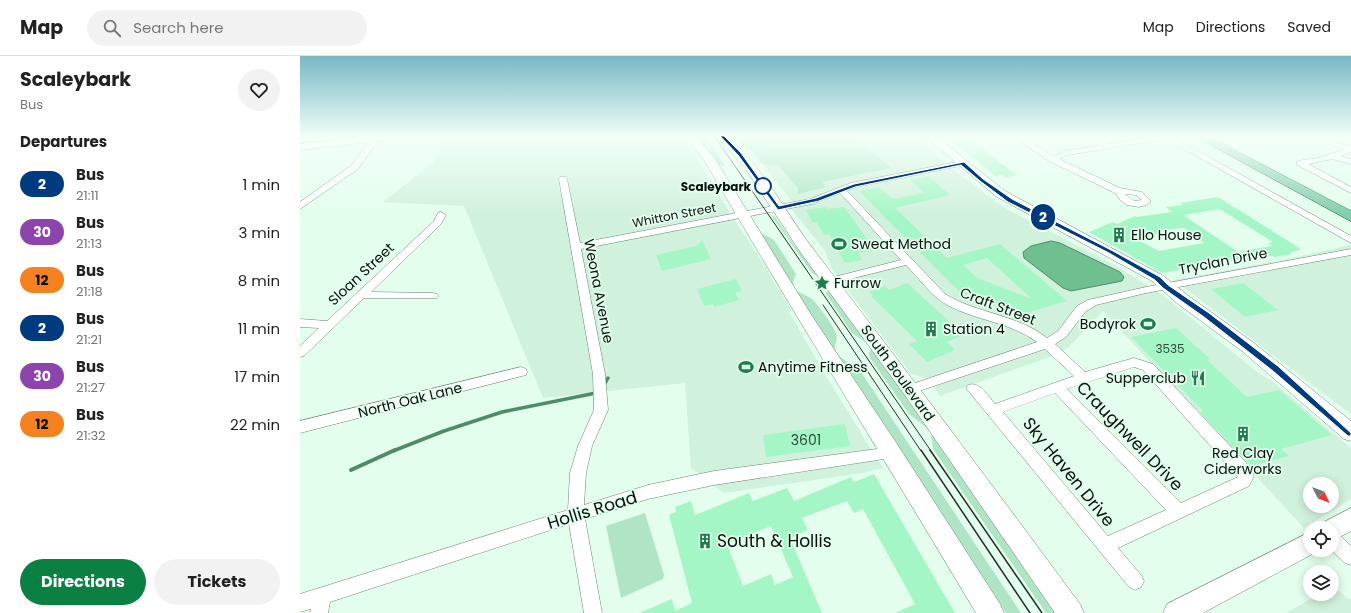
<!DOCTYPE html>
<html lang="en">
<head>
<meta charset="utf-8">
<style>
  :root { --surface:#fff; --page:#f2f2f2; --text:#222; --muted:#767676; --line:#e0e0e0; --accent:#0b8043 }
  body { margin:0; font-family:Poppins,sans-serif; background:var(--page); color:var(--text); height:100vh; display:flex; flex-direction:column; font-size:15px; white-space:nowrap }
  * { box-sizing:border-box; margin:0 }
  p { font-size:13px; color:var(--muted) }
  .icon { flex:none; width:22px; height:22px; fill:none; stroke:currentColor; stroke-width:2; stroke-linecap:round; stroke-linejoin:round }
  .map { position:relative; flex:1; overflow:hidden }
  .side { display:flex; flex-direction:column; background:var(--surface); width:300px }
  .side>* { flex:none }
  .badge { padding:0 8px; border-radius:13px; font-size:14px; line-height:26px }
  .needle { width:26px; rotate:132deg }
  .fabs { position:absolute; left:1003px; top:421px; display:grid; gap:8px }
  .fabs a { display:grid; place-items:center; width:36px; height:36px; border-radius:50%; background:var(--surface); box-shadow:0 2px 10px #0003; font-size:20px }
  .map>.badge { position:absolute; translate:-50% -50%; box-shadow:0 0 0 2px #fff }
  h2 { padding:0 20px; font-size:15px; line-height:36px }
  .round { display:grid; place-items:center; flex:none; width:42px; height:42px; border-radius:21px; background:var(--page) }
  .headline { display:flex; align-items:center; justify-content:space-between; height:68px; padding:0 20px }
  h1 { font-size:19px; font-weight:700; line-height:30px }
  .primary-button { display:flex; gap:8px; margin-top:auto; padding:8px 20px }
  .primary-button a { flex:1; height:46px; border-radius:24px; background:var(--accent); color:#fff; font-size:16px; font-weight:700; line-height:46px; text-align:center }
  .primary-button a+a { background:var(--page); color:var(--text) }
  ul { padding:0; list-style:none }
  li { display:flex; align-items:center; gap:12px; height:48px; padding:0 20px }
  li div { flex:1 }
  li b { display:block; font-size:15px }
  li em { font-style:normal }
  li .badge { min-width:44px; font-weight:700; text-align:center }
  header { display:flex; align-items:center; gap:24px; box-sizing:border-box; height:56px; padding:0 20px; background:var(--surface); border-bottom:1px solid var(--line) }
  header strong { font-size:19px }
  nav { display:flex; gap:22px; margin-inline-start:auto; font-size:14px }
  .search { width:280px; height:36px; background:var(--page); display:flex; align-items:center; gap:10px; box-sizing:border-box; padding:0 14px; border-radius:22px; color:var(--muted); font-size:15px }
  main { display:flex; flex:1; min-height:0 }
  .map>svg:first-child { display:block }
  .built { fill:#d0f1dc; fill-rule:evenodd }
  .green { fill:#afe5c4 }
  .water { fill:#6fbf91; stroke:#508b69 }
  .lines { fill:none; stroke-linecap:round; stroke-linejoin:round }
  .stream-far1 { stroke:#508b69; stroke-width:3.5 }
  .stream { stroke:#508b69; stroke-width:4 }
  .building { fill:#a5f6c6; fill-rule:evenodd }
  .street-casing { stroke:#6c8475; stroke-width:1 }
  .secondary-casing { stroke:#6c8475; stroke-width:1 }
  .primary-casing { stroke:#23764d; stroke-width:1 }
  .street { fill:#fff; fill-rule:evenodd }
  .secondary { fill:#fff; fill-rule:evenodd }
  .primary { fill:#83ceaa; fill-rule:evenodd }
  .tram-far1 { stroke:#242f28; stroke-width:1 }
  .tram { stroke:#242f28; stroke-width:1.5 }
  .line { fill:#003b80; stroke:#fff }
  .stop-dot { fill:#fff; stroke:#003b80; stroke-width:2 }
  .labels { text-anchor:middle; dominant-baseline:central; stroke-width:3.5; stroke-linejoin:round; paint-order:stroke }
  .far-stop-label { font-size:12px; font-weight:bold; fill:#08110b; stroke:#e3feed; text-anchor:end }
  .far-street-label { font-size:12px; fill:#08110b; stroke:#e3feed }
  .number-label { font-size:12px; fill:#2f4a3a }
  .poi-label { font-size:14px; fill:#08110b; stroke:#e3feed; text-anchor:start }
  .street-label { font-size:14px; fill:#08110b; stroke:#e3feed }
  .near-number-label { font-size:14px; fill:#2f4a3a }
  .near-street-label { font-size:17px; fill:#08110b; stroke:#e3feed }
  .near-poi-label { font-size:17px; fill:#08110b; stroke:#e3feed; text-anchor:start }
</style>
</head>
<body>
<header>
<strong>Map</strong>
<div class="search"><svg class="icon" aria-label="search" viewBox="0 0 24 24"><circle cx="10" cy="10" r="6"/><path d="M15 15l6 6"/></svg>Search here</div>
<nav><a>Map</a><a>Directions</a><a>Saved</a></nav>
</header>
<main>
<section class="side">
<div class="headline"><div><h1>Scaleybark</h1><p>Bus</p></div><a class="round"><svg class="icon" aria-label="heart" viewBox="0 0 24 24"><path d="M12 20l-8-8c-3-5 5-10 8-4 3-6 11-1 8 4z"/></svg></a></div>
<h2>Departures</h2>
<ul>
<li><span class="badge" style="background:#003b80;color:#fff">2</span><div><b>Bus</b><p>21:11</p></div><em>1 min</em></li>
<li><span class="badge" style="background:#8e44ad;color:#fff">30</span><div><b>Bus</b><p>21:13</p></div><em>3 min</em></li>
<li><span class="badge" style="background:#f58220;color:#111">12</span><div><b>Bus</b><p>21:18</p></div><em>8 min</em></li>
<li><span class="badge" style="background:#003b80;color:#fff">2</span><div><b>Bus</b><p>21:21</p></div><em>11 min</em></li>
<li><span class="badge" style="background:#8e44ad;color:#fff">30</span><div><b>Bus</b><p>21:27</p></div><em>17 min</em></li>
<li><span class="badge" style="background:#f58220;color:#111">12</span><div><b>Bus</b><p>21:32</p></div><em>22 min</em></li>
</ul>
<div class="primary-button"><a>Directions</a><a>Tickets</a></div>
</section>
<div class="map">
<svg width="1051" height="557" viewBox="0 0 1051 557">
  <rect width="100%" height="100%" fill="#e3feed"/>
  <!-- built -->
  <g class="built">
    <polygon points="144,81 381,81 393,95 430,157 459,201 492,255 489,256 523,315 578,405 585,413 582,412 563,417 424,437 391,412 385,327 243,342 164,150 83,146 134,106"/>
    <path d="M433 81H619L645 107 696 146 712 156 813 208 864 240 957 316 972 325 1051 392V443L1004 472 803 255 769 291 758 298 640 340 627 322 611 318 532 213 525 195 492 154 496 151 453 96ZM1010 428H1032V450H1010Z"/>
    <polygon points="1051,189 1051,358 874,224 983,204"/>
    <polygon points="1032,530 1049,543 1051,543 1051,557 986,557 1019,538 1032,538"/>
  </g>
  <!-- green -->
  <g class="green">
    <polygon points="396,81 407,81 425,110 420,110"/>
    <polygon points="433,81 555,81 591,112 522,126 526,131 498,138 498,132 478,109 470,110 461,107 453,96"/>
    <polygon points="471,159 475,161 495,190 529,229 760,557 746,557 633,393 631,378 628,373 609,358 570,302 569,297 571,293 567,287 552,277 526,238 528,232 522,223 512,217"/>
    <path d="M463 178 474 184 496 218C486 239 508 236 515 246 522 255 531 266 536 277 539 284 532 290 537 297 544 307 555 307 561 316L721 557H706L586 371 541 310 461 179Z"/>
    <polygon points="345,457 364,519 363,523 321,542 306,470"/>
  </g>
  <!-- water -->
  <polygon class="water" points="751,185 760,187 820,216 824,221 822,225 771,235 763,232 724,202 723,196 731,190"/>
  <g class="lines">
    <!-- stream-far1 -->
    <g class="stream-far1">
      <polyline points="304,329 308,322"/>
      <polyline points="93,395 144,375 202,356 296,337"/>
    </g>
    <!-- stream -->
    <polyline class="stream" points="51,414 95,394"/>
  </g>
  <!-- building -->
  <g class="building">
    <polygon points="647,81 667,81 717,119 706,122 702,119 696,120"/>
    <path d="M628 120 650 139 595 152 647 202 700 188 767 245 726 257 659 235 559 135 579 131 593 143 624 137 610 124ZM687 202 732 243 677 222 663 209Z"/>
    <path d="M918 141 1001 193 990 197 992 198 974 201 972 200 937 206 933 204 862 217 789 176 813 166 817 168 835 160 837 161 872 156 866 151 883 149 880 147ZM920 153 973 186 968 187 972 190 938 196 883 159ZM884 172 904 187 859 195 840 185 865 174Z"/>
    <polygon points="526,151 527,153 544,151 575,194 558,197 562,204 545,207 529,178 524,179 517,166 513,167 506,154"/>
    <polygon points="402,184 411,203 362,215 356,199 396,190"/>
    <polygon points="436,223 442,235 435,237 439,244 414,251 413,248 404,250 397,233"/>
    <polygon points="607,227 664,279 647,286 655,294 627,306 609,288 617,285 571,240 573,239 569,236 585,230 589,234"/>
    <polygon points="943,227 978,254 945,261 911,233"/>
    <polygon points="876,272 910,303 907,304 947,341 979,334 1032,379 981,393 989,400 951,410 900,356 903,355 831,281"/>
    <polygon points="545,368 550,390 466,401 463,379"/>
    <path d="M574 418 655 557H595L615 548 563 453 554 457 547 445 502 462 508 474 490 482 522 557H339L372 543 375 555 392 547 369 459 376 456 375 451 391 445 395 459 449 437 453 445 487 432 494 445 551 421 554 426ZM471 470 493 521 475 529 471 518 443 530 427 488Z"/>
  </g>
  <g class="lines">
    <!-- street casing -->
    <g class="street-casing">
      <g id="street">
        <polygon points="73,81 81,81 58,113 0,153 0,146 52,109"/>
        <path d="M714 81H723L753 100 766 95 852 81H873L1051 180V187L866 83 768 99 759 103 820 132 842 136 851 145 846 149 839 151 827 149 820 144 815 137 749 105ZM825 138 836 139 842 144 834 145Z"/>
        <polygon points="1010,81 1020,81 1051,91 1051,96 1040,100 1051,103 1051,108 1032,103 1008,108 1051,131 1051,137 997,109 997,105 1018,102 1043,94"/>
        <path d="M662 105H665V109L556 131 547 135 645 238C677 258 717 258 747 282L758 275 777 250 788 244 846 231 1051 193V199L846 237 796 249 785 256 766 281 755 288 785 316 834 302 853 308 949 410 954 420 949 430 818 492 841 519 844 525 841 531 835 534 829 531 666 332 668 329C680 325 688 340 695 348L774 320 745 293 616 336 611 338 606 336 604 333 606 330 737 286C710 266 677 265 647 249 631 240 619 222 606 209L530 228 526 227 525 225 526 223 601 204 540 137 512 148 281 193 305 318 308 354 292 390 286 417 284 449 348 429 414 415 592 391 597 393 599 397 597 401 414 429 348 443 285 463 302 557H284L269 468 30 546 28 557H10L11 553 0 556V538L268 454 270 417 278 390 294 354 293 318 259 123 260 121H266L267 123 280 187 510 143 551 127ZM834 311 843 314 938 421 881 447 767 333ZM755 337 866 454 808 480 703 356Z"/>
        <polygon points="141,156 146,159 141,168 71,236 133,237 137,238 139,240 137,242 64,242 4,300 0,301 0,290 19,272 0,271 0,263 27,265 134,165 138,157"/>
        <polygon points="221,311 226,313 227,316 226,319 0,377 0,365"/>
        <polygon points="1032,476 1038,478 1051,490 1051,509 1045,507 1031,494"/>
      </g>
    </g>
    <!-- secondary casing -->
    <g class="secondary-casing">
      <g id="secondary">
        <polygon points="62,81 93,81 88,84 0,94 0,88"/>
        <path d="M386 81H396L415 103 512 260 599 391 700 548 704 557H676C586 406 493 256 404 104Z"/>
        <path d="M417 81H428C465 113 487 160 517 198 606 314 693 430 780 548L784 557H755L604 338 501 197 445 112Z"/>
        <polygon points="626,81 637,81 705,135 862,219 890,241 954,287 1051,365 1051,385 1044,383 942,295 878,248 852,225 697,141"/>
        <polygon points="1051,452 1051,475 1032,485 1032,472 1021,472 1024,466"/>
        <polygon points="1010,476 1010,494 1018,495 903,557 863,557 867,548"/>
      </g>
    </g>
    <!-- primary casing -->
    <g class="primary-casing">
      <polygon id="primary" points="896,81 910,81 1051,155 1051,165"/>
    </g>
    <!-- street -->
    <use href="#street" class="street"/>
    <!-- secondary -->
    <use href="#secondary" class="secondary"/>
    <!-- primary -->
    <use href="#primary" class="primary"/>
    <!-- tram-far1 -->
    <g class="tram-far1">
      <polyline points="415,81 631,395"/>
      <polyline points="523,249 621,395"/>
    </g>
    <!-- tram -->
    <g class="tram">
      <polyline points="621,394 730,557"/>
      <polyline points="630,394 742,557"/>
    </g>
  </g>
  <!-- sky -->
  <linearGradient id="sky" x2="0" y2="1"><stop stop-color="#77b8c5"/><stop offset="0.51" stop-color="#f2fff7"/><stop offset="1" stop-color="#f2fff7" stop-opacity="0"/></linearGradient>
  <rect width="1051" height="159" fill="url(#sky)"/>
  <!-- line -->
  <polygon class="line" points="420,80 424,80 441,97 479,150 516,142 554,128 664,106 683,123 712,143 813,195 860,221 868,229 909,257 979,311 1051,377 1051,380 1048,380 973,315 904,261 863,232 855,224 809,197 708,146 680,125 661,109 555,131 519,145 478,154 438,99"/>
  <!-- icons -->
  <defs>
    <g id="building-bare" transform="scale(1.2)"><path d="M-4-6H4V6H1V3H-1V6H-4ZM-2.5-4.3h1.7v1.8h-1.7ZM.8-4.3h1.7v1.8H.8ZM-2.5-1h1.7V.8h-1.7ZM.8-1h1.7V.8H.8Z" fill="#227b50" stroke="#e3feed" stroke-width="2.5" paint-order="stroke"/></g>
    <g id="stadium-bare" transform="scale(1.2)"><path d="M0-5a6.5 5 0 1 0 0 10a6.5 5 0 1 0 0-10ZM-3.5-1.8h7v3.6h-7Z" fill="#227b50" stroke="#e3feed" stroke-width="2.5" paint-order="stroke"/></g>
    <g id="sight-bare" transform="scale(1.2)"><path d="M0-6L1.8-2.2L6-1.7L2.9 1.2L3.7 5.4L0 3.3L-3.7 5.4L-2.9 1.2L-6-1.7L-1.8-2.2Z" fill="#227b50" stroke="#e3feed" stroke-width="2.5" paint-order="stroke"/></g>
    <g id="restaurant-bare" transform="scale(1.2)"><path d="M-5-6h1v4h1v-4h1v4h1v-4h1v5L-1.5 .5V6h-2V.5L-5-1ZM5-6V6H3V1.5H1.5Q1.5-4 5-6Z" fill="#227b50" stroke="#e3feed" stroke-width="2.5" paint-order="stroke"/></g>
  </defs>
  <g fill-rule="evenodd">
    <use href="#building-bare" x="819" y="179"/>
    <use href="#stadium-bare" x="539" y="188"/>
    <use href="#sight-bare" x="522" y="227"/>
    <use href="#stadium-bare" x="848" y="268"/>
    <use href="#building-bare" x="631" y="273"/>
    <use href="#stadium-bare" x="446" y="311"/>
    <use href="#restaurant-bare" x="898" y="322"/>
    <use href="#building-bare" x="943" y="378"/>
    <use href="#building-bare" x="405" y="485"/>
  </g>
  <!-- markers -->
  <circle class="stop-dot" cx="463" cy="130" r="8"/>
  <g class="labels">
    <!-- far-stop labels -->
    <g class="far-stop-label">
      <text x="451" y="130">Scaleybark</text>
    </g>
    <!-- far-street labels -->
    <g class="far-street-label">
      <text transform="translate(374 159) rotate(-11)">Whitton Street</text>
    </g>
    <!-- number labels -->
    <g class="number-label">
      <text x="870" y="292">3535</text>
    </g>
    <!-- poi labels -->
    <g class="poi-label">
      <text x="831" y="179">Ello House</text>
      <text x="551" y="188">Sweat Method</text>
      <text x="534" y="227">Furrow</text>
      <text x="836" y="268" text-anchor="end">Bodyrok</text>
      <text x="643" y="273">Station 4</text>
      <text x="458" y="311">Anytime Fitness</text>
      <text x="886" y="322" text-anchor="end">Supperclub</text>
      <text x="943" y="397" text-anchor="middle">Red Clay<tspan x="943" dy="16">Ciderworks</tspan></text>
    </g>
    <!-- street labels -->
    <g class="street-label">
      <text transform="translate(923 205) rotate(-11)">Tryclan Drive</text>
      <text transform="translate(61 218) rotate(-43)">Sloan Street</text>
      <text transform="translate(299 235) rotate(79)">Weona Avenue</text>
      <text transform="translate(698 250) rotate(21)">Craft Street</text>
      <text transform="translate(598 317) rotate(54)">South Boulevard</text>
      <text transform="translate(110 344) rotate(-14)">North Oak Lane</text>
    </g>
    <!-- near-number labels -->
    <g class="near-number-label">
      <text x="506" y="384">3601</text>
    </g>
    <!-- near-street labels -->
    <g class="near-street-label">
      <text transform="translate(830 380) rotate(46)">Craughwell Drive</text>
      <text transform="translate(769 416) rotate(51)">Sky Haven Drive</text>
      <text transform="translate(292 454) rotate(-17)">Hollis Road</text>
    </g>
    <!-- near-poi labels -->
    <g class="near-poi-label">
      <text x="417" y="485">South &amp; Hollis</text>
    </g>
  </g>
</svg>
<div class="fabs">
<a><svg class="needle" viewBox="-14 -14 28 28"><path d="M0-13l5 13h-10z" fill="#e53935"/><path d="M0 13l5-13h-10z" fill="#767676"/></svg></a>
<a><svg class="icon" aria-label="locate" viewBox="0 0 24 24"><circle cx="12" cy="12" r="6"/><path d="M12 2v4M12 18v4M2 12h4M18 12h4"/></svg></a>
<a><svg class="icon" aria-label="layers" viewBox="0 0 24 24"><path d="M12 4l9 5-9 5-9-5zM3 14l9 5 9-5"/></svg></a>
</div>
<b class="badge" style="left:743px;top:161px;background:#003b80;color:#fff">2</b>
</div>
</main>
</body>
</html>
